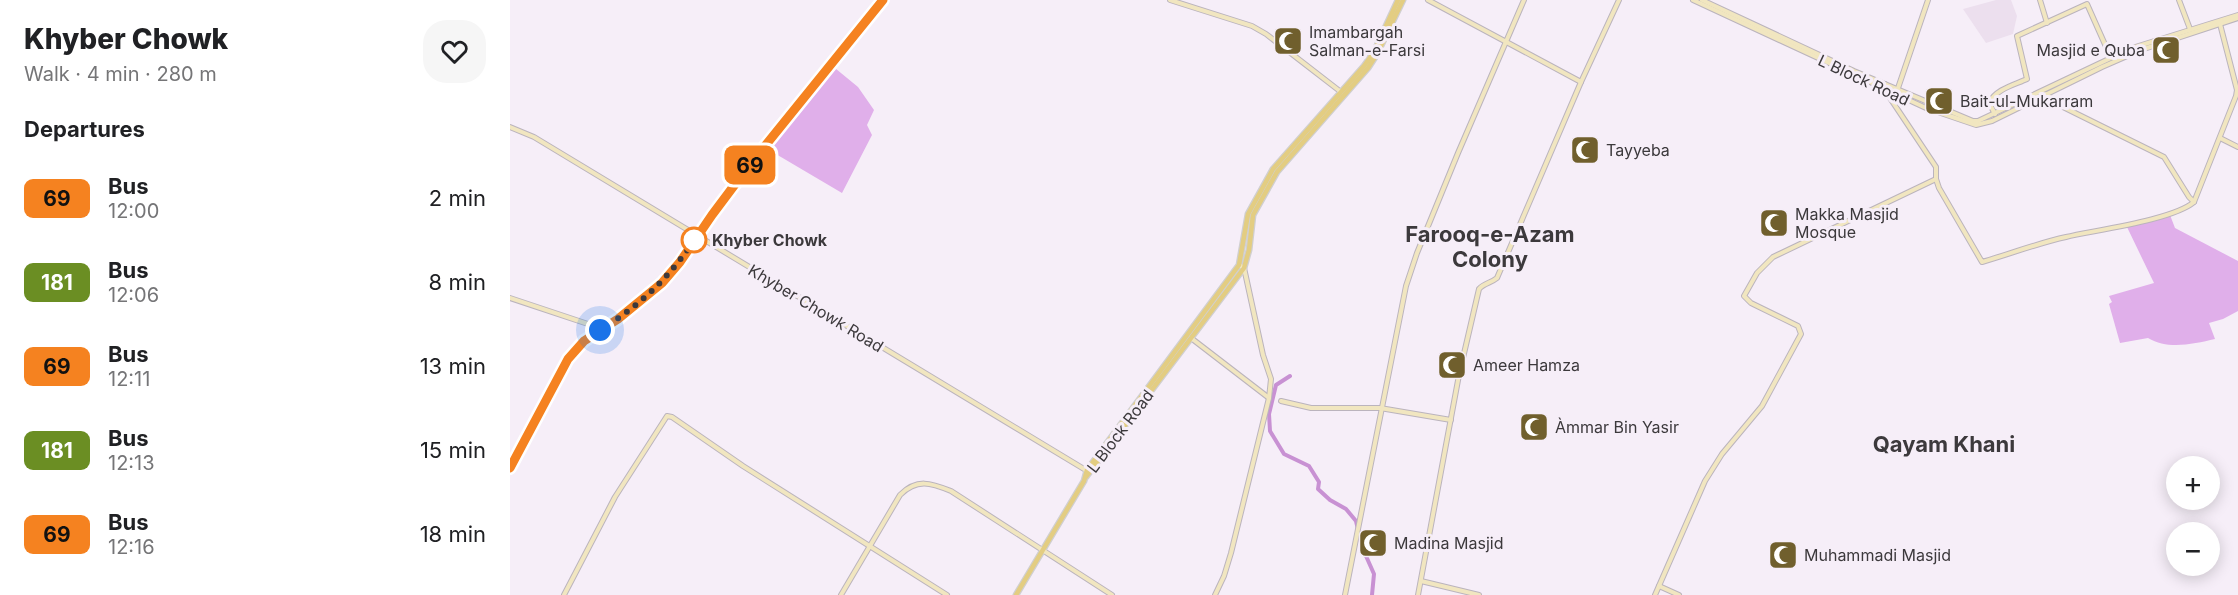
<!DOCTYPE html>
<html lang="en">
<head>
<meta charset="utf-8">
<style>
  :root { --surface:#fff; --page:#f6f6f6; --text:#202124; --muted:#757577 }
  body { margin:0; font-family:Inter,sans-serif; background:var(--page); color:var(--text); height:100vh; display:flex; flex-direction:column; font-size:22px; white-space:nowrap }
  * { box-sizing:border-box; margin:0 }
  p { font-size:20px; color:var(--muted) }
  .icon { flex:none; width:33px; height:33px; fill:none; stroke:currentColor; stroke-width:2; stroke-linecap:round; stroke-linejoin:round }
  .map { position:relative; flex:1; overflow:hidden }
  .sheet { display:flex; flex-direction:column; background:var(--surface); width:510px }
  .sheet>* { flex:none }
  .badge { padding:0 12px; border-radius:9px; font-size:21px; line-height:39px }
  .buttons { position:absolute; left:1656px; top:456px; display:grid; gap:12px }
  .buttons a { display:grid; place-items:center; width:54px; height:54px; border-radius:50%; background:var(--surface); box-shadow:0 3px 15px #0003; font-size:30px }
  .you { position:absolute; width:30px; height:30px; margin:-15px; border:4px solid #fff; border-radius:50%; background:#1a73e8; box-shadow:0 0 0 9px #1a73e833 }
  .map>.badge { position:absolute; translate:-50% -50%; box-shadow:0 0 0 3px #fff }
  h2 { padding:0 24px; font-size:22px; line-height:54px }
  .round { display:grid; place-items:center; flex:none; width:63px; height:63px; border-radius:24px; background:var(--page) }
  .head { display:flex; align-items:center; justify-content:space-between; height:102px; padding:0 24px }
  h1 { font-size:28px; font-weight:800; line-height:45px }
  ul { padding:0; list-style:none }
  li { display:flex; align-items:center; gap:18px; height:84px; padding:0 24px }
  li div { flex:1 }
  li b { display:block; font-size:22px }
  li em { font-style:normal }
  li .badge { min-width:66px; font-weight:700; text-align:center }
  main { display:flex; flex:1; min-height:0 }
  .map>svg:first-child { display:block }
  .built { fill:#ecdfee }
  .green { fill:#e0afea }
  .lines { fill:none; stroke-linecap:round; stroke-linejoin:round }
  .canal { stroke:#c891d3; stroke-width:4 }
  .secondary-casing { stroke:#bbb4bd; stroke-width:6 }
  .primary-casing { stroke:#d0cfd0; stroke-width:7 }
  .secondary { stroke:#f1e6c0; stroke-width:4 }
  .primary { stroke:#e3cd82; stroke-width:4.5 }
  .line-casing { stroke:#fff; stroke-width:14 }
  .line { stroke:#f58220; stroke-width:9 }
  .walk { stroke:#3c393c; stroke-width:6; stroke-dasharray:0 10.8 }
  .stop-dot { fill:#fff; stroke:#f58220; stroke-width:3 }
  .labels { text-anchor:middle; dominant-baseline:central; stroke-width:6; stroke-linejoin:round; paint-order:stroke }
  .poi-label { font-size:16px; fill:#3c393c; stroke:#f6eef8; text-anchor:start }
  .street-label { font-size:16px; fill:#3c393c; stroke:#f6eef8 }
  .stop-label { font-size:16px; font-weight:bold; fill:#3c393c; stroke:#f6eef8; text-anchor:start }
  .district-label { font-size:22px; font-weight:bold; fill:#3c393c; stroke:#f6eef8 }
</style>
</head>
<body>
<main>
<section class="sheet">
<div class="head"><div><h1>Khyber Chowk</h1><p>Walk · 4 min · 280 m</p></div><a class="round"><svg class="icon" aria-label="heart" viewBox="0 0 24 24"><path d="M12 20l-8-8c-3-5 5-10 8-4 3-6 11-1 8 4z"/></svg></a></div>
<h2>Departures</h2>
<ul>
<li><span class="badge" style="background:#f58220;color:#111">69</span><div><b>Bus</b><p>12:00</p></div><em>2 min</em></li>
<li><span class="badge" style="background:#6b8e23;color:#fff">181</span><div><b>Bus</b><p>12:06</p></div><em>8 min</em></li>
<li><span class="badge" style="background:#f58220;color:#111">69</span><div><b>Bus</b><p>12:11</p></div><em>13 min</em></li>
<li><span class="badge" style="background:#6b8e23;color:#fff">181</span><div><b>Bus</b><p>12:13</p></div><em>15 min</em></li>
<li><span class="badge" style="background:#f58220;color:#111">69</span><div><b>Bus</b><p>12:16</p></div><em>18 min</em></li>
</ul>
</section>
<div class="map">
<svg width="1728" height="595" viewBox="0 0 1728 595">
  <rect width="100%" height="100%" fill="#f6eef8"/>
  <!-- built -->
  <polygon class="built" points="1486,0 1501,0 1507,16 1503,34 1476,43 1453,9"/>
  <!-- green -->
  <g class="green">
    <polygon points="320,64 348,87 364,110 357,125 362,135 332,193 254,147"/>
    <path d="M1660 215 1665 228 1728 261V311L1713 319 1699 323 1705 339C1683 344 1658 350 1638 338L1610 343 1599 304 1602 302 1599 296 1644 283 1617 227Z"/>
  </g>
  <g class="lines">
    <!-- canal -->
    <polyline class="canal" points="780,376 766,385 759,414 760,431 774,454 799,466 809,482 808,489 820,500 836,509 846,521 852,547 864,574 862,595"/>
    <!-- secondary casing -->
    <g class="secondary-casing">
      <g id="secondary">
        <polyline points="660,0 742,26 756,34 831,92"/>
        <polyline points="918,0 1071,82"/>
        <polyline points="1183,0 1416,108 1466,125 1482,121 1592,67 1631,50 1728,18"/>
        <polyline points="1192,0 1344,71 1463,121 1468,121 1622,48 1728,15"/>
        <polyline points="1530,0 1537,23"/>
        <polyline points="1669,0 1680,29"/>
        <polyline points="1387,91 1418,0"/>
        <polyline points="1536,94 1551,106 1654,157 1679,197 1684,202"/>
        <path d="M1485 114 1479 103C1486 89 1504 85 1517 79L1507 36 1577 4 1601 58"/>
        <polyline points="0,127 24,137 579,472"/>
        <polyline points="1710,138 1728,147"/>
        <path d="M1426 179 1429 188 1472 262C1500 254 1528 243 1556 237 1586 230 1663 220 1684 202L1726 96 1727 90 1710 24"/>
        <polyline points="0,298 84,326 90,330"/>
        <polyline points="681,338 759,398"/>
        <polyline points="771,401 801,408 870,408 941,420"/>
        <polyline points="0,468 58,359 74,341 108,319 152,283 170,262 202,215 238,167 373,0"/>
        <polyline points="911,581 969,595"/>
        <polyline points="1149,586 1169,595"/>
        <polyline points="54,595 105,497 157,416 162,417 233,466 437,595"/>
        <path d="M331 595 390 495C407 478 421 483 441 491L602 595"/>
        <polyline points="705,595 714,576 721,553 759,398 761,379 753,355 736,277 734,268 729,265"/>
        <polyline points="835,595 896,286 907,253 948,153 1014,0"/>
        <path d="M908 595 949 375 969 289C974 283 981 283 987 278L1071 82 1109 0"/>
        <polyline points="1145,595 1195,481 1212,454 1252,406 1291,334 1288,326 1241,303 1234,296 1247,273 1263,257 1426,179 1426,167 1378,95 1375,84"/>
      </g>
    </g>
    <!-- primary casing -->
    <g class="primary-casing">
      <g id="primary">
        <polyline points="576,477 734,268 739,250 743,215 767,172 858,68 867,54 893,0"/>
        <polyline points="506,595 574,481 577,470 729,265 738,214 763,169 854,66 864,52 888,0"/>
      </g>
    </g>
    <!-- secondary -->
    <use href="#secondary" class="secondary"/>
    <!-- primary -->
    <use href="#primary" class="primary"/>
  </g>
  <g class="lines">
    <!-- line casing -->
    <g class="line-casing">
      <polyline id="line" points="0,468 58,359 74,341 108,319 152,283 170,262 202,215 238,167 373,0"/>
    </g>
    <!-- line -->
    <use href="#line" class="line"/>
    <!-- walk -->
    <path class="walk" d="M90 330C131 305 161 276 187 236L184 240"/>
  </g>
  <!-- icons -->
  <defs>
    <g id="mosque-square" transform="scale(1.5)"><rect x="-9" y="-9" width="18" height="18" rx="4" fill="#705f2d" stroke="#f6eef8"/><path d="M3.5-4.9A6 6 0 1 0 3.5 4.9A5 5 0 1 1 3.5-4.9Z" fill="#fff"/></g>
  </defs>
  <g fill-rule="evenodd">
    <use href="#mosque-square" x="778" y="41"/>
    <use href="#mosque-square" x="1656" y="50"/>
    <use href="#mosque-square" x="1429" y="101"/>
    <use href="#mosque-square" x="1075" y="150"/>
    <use href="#mosque-square" x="1264" y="223"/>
    <use href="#mosque-square" x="942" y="365"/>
    <use href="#mosque-square" x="1024" y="427"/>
    <use href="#mosque-square" x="863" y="543"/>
    <use href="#mosque-square" x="1273" y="555"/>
  </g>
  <!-- markers -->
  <circle class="stop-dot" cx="184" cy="240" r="12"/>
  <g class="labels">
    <!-- poi labels -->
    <g class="poi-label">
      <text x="799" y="32">Imambargah<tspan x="799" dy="18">Salman-e-Farsi</tspan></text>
      <text x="1635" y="50" text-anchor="end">Masjid e Quba</text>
      <text x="1450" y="101">Bait-ul-Mukarram</text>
      <text x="1096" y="150">Tayyeba</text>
      <text x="1285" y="214">Makka Masjid<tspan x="1285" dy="18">Mosque</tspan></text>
      <text x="963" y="365">Ameer Hamza</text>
      <text x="1045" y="427">Àmmar Bin Yasir</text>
      <text x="884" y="543">Madina Masjid</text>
      <text x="1294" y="555">Muhammadi Masjid</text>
    </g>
    <!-- street labels -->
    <g class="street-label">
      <text transform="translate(1354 80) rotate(25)">L Block Road</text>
      <text transform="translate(306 308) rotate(31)">Khyber Chowk Road</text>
      <text transform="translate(610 431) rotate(-53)">L Block Road</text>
    </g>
    <!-- stop labels -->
    <g class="stop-label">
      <text x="202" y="240">Khyber Chowk</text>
    </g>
    <!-- district labels -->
    <g class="district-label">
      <text x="980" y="234">Farooq-e-Azam<tspan x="980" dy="25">Colony</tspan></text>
      <text x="1434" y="444">Qayam Khani</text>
    </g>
  </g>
</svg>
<div class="buttons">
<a>+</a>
<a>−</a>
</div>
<div class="you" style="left:90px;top:330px"></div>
<b class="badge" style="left:240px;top:165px;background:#f58220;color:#111">69</b>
</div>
</main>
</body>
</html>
